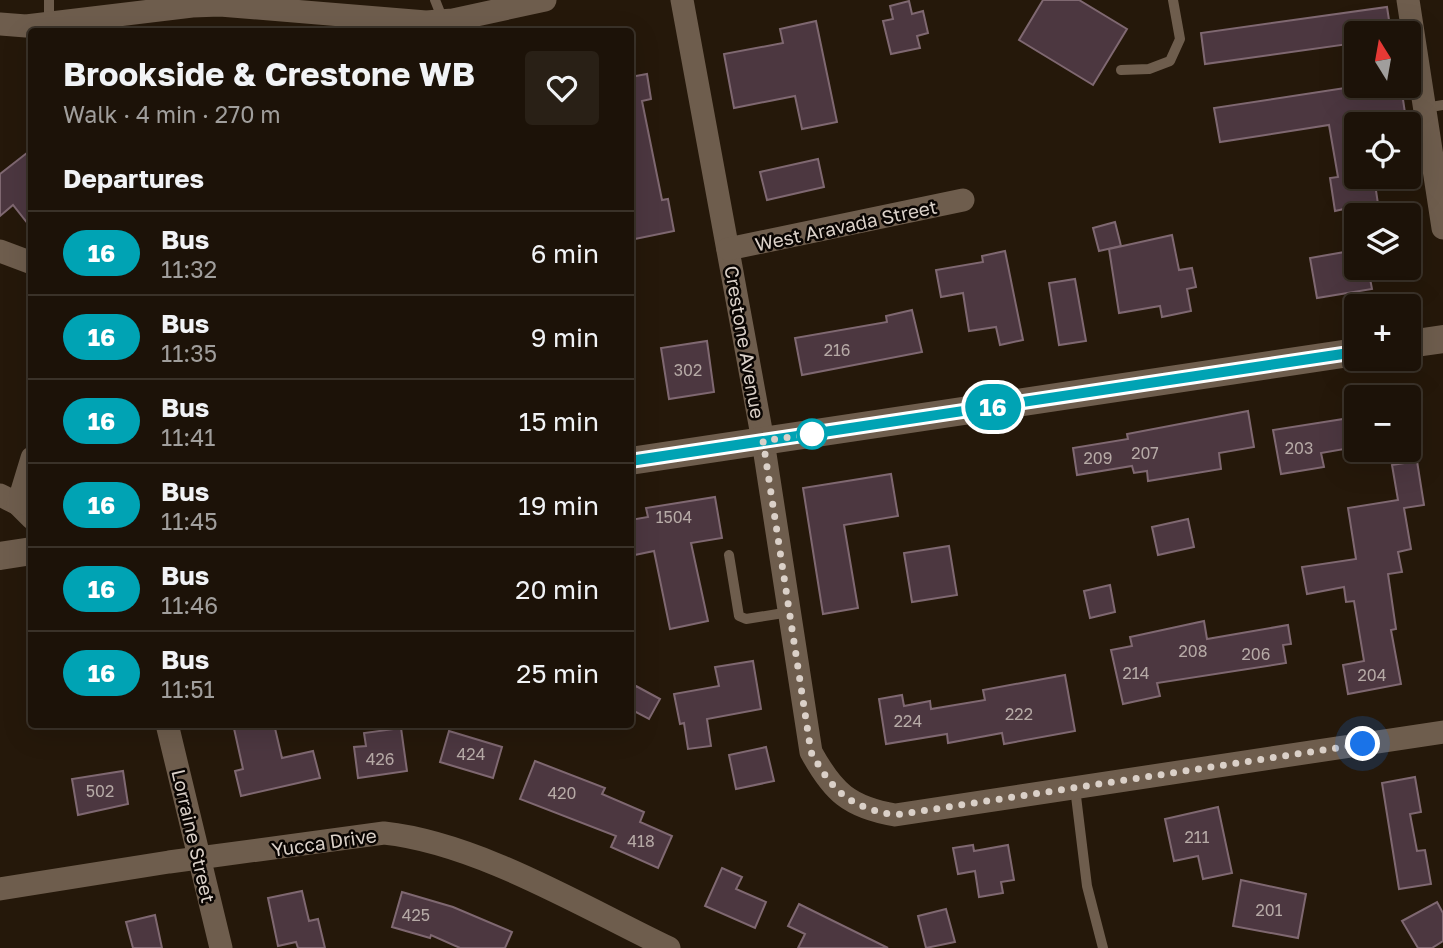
<!DOCTYPE html>
<html lang="en">
<head>
<meta charset="utf-8">
<style>
  :root { --surface:#1c1208; --page:#292016; --text:#f1f3f6; --muted:#a09e9c; --line:#3a3229 }
  body { margin:0; font-family:"Golos Text",sans-serif; background:var(--page); color:var(--text); height:100vh; display:flex; flex-direction:column; font-size:26px; white-space:nowrap }
  * { box-sizing:border-box; margin:0 }
  p { font-size:23px; color:var(--muted) }
  .icon { flex:none; width:38px; height:38px; fill:none; stroke:currentColor; stroke-width:2; stroke-linecap:round; stroke-linejoin:round }
  .map { position:relative; flex:1; overflow:hidden }
  .panel { position:absolute; left:28px; top:28px; width:606px; height:700px; display:flex; flex-direction:column; background:var(--surface); border-radius:7px; box-shadow:0 7px 28px #0002,0 0 0 2px var(--line) }
  .panel>* { flex:none }
  .badge { padding:0 14px; border-radius:23px; font-size:24px; line-height:46px }
  .needle { width:46px; rotate:349deg }
  .buttons { position:absolute; left:1344px; top:21px; display:grid; gap:14px }
  .buttons a { display:grid; place-items:center; width:77px; height:77px; border-radius:7px; background:var(--surface); box-shadow:0 7px 28px #0002,0 0 0 2px var(--line); font-size:35px }
  .you { position:absolute; width:35px; height:35px; margin:-18px; border:5px solid #fff; border-radius:50%; background:#1a73e8; box-shadow:0 0 0 10px #1a73e833 }
  .map>.badge { position:absolute; translate:-50% -50%; box-shadow:0 0 0 4px #fff }
  h2 { padding:0 35px; font-size:26px; line-height:63px }
  .round { display:grid; place-items:center; flex:none; width:74px; height:74px; border-radius:7px; background:var(--page) }
  .overview { display:flex; align-items:center; justify-content:space-between; height:119px; padding:0 35px }
  h1 { font-size:33px; font-weight:700; line-height:52px }
  ul { padding:0; list-style:none }
  li { display:flex; align-items:center; gap:21px; height:84px; padding:0 35px; border-top:2px solid var(--line) }
  li div { flex:1 }
  li b { display:block; font-size:26px }
  li em { font-style:normal }
  li .badge { min-width:77px; font-weight:700; text-align:center }
  .map>svg:first-child { display:block }
  .building { fill:#4c3740; stroke:#7f6871; stroke-width:2 }
  .lines { fill:none; stroke-linecap:round; stroke-linejoin:round }
  .service { stroke:#6e5d4d; stroke-width:10 }
  .minor { stroke:#6e5d4d; stroke-width:23 }
  .tertiary { stroke:#6e5d4d; stroke-width:28 }
  .line-casing { stroke:#fff; stroke-width:16 }
  .line { stroke:#00a3b4; stroke-width:10 }
  .walk { stroke:#dad0c8; stroke-width:7; stroke-dasharray:0 12.6 }
  .stop-dot { fill:#fff; stroke:#00a3b4; stroke-width:3.5 }
  .labels { text-anchor:middle; dominant-baseline:central; stroke-width:5; stroke-linejoin:round; paint-order:stroke }
  .number-label { font-size:16px; fill:#b6aaa6 }
  .street-label { font-size:19px; fill:#dad0c8; stroke:#0a0502 }
</style>
</head>
<body>
<div class="map">
<svg width="1443" height="948" viewBox="0 0 1443 948">
  <rect width="100%" height="100%" fill="#25180a"/>
  <!-- building -->
  <g class="building">
    <polygon points="1043,0 1079,0 1127,29 1093,85 1019,40"/>
    <polygon points="909,1 912,14 923,11 928,33 917,36 920,48 891,54 883,21 893,19 890,6"/>
    <polygon points="1387,7 1391,33 1356,33 1356,43 1205,64 1201,33"/>
    <polygon points="816,21 837,122 802,129 795,96 734,108 724,54 783,43 780,29"/>
    <polygon points="647,74 651,99 642,101 662,200 668,199 674,231 630,240 630,77"/>
    <polygon points="1358,86 1401,86 1405,113 1356,121 1356,177 1374,177 1378,204 1356,207 1356,220 1347,221 1344,209 1335,211 1330,178 1338,177 1329,125 1220,142 1214,108"/>
    <polygon points="32,149 32,229 13,205 0,216 0,174"/>
    <polygon points="818,159 824,187 767,200 760,172"/>
    <polygon points="1115,222 1121,246 1099,251 1093,228"/>
    <polygon points="1172,235 1179,270 1192,268 1196,287 1187,289 1191,311 1162,317 1160,306 1119,313 1109,249"/>
    <polygon points="1356,250 1356,268 1368,268 1372,289 1317,298 1310,258"/>
    <polygon points="1005,251 1023,340 1000,345 996,327 969,331 963,293 941,297 936,270 983,262 982,256"/>
    <polygon points="1075,279 1086,341 1059,345 1049,283"/>
    <polygon points="912,310 922,352 802,375 795,338 887,322 886,316"/>
    <polygon points="707,341 714,392 669,399 661,348"/>
    <polygon points="1248,411 1254,447 1219,453 1221,469 1148,481 1147,471 1134,473 1132,466 1077,475 1073,448 1128,439 1127,434"/>
    <polygon points="1356,417 1356,447 1321,453 1324,467 1281,474 1273,430"/>
    <polygon points="1417,461 1424,505 1404,508 1411,549 1398,552 1402,572 1388,574 1396,629 1391,630 1401,684 1348,694 1343,665 1364,661 1354,601 1346,602 1344,587 1307,594 1302,567 1356,559 1348,508 1398,500 1392,465"/>
    <polygon points="891,474 898,516 844,525 858,608 823,614 803,488"/>
    <polygon points="715,497 722,538 691,543 708,621 670,629 654,551 630,556 630,520 648,517 646,508"/>
    <polygon points="1188,519 1194,547 1158,555 1152,527"/>
    <polygon points="949,546 957,595 912,602 904,553"/>
    <polygon points="1110,585 1115,612 1090,618 1084,591"/>
    <polygon points="1204,621 1207,639 1288,625 1291,644 1283,645 1286,663 1157,683 1160,696 1123,704 1111,650 1132,646 1130,637"/>
    <polygon points="753,661 761,709 707,719 711,746 688,749 684,723 680,724 674,694 719,686 715,667"/>
    <polygon points="1065,675 1075,731 1004,744 1002,733 948,743 947,734 886,744 879,699 902,695 904,706 930,701 931,709 985,700 983,690"/>
    <polygon points="636,686 660,699 649,719 630,709 630,698"/>
    <polygon points="233,724 274,724 282,758 313,751 320,778 241,796 235,771 243,769"/>
    <polygon points="401,728 407,771 358,778 354,747 366,746 364,733"/>
    <polygon points="449,731 502,747 493,778 440,762"/>
    <polygon points="766,747 774,781 736,789 729,755"/>
    <polygon points="535,761 605,788 602,794 644,812 640,822 672,836 658,868 611,847 616,836 520,799"/>
    <polygon points="123,771 128,804 78,815 72,779"/>
    <polygon points="1415,777 1421,812 1410,814 1417,851 1425,850 1431,884 1399,889 1382,783"/>
    <polygon points="1218,807 1232,873 1203,879 1198,856 1174,861 1165,819"/>
    <polygon points="973,845 974,851 1008,845 1014,880 1001,882 1003,893 979,897 975,871 958,874 953,848"/>
    <polygon points="722,868 742,877 736,889 766,902 755,928 705,906"/>
    <polygon points="1241,880 1306,894 1298,938 1233,926"/>
    <polygon points="302,891 309,921 318,919 325,948 298,948 296,942 278,946 268,898"/>
    <polygon points="402,892 453,907 512,932 505,948 460,948 431,935 430,938 392,927"/>
    <polygon points="1437,902 1443,913 1443,941 1432,948 1418,948 1402,921"/>
    <polygon points="799,904 888,948 798,948 805,934 788,926"/>
    <polygon points="946,909 955,942 926,948 918,916"/>
    <polygon points="155,915 162,948 133,948 126,922"/>
  </g>
  <g class="lines">
    <!-- service -->
    <g class="service">
      <polyline points="49,0 49,24"/>
      <polyline points="435,0 443,20"/>
      <polyline points="1121,70 1149,69 1170,61 1180,39 1173,0"/>
      <polyline points="1425,108 1443,105"/>
      <polyline points="729,555 739,616 746,619 790,612"/>
      <polyline points="1075,788 1087,886 1103,948"/>
    </g>
    <!-- minor -->
    <g class="minor">
      <path d="M682 0 763 441 811 752C833 792 849 807 895 815L1443 732"/>
      <polyline points="1408,0 1443,228"/>
      <polyline points="0,24 26,26 192,6 220,5 426,22 453,20 545,0"/>
      <polyline points="728,249 963,200"/>
      <polyline points="0,251 32,263"/>
      <polyline points="0,495 18,504 32,518"/>
      <polyline points="18,504 32,458"/>
      <polyline points="167,724 221,948"/>
      <path d="M0 889 169 862 384 833C478 843 583 907 669 948"/>
    </g>
    <!-- tertiary -->
    <g class="tertiary">
      <polyline points="1409,344 1443,339"/>
      <polyline points="630,461 1356,352"/>
      <polyline points="0,556 32,551"/>
    </g>
  </g>
  <g class="lines">
    <!-- line casing -->
    <g class="line-casing">
      <polyline id="line" points="630,461 1356,352"/>
    </g>
    <!-- line -->
    <use href="#line" class="line"/>
    <!-- walk -->
    <path class="walk" d="M812 434 763 441 811 752C833 792 849 807 895 815L1363 744"/>
  </g>
  <!-- markers -->
  <circle class="stop-dot" cx="812" cy="434" r="14"/>
  <g class="labels">
    <!-- number labels -->
    <g class="number-label">
      <text x="837" y="350">216</text>
      <text x="688" y="370">302</text>
      <text x="1299" y="448">203</text>
      <text x="1145" y="453">207</text>
      <text x="1098" y="458">209</text>
      <text x="674" y="517">1504</text>
      <text x="1193" y="651">208</text>
      <text x="1256" y="654">206</text>
      <text x="1136" y="673">214</text>
      <text x="1372" y="675">204</text>
      <text x="1019" y="714">222</text>
      <text x="908" y="721">224</text>
      <text x="471" y="754">424</text>
      <text x="380" y="759">426</text>
      <text x="100" y="791">502</text>
      <text x="562" y="793">420</text>
      <text x="1197" y="837">211</text>
      <text x="641" y="841">418</text>
      <text x="1269" y="910">201</text>
      <text x="416" y="915">425</text>
    </g>
    <!-- street labels -->
    <g class="street-label">
      <text transform="translate(846 225) rotate(-12)">West Aravada Street</text>
      <text transform="translate(745 342) rotate(80)">Crestone Avenue</text>
      <text transform="translate(194 836) rotate(77)">Lorraine Street</text>
      <text transform="translate(324 842) rotate(-8)">Yucca Drive</text>
    </g>
  </g>
</svg>
<div class="buttons">
<a><svg class="needle" viewBox="-14 -14 28 28"><path d="M0-13l5 13h-10z" fill="#e53935"/><path d="M0 13l5-13h-10z" fill="#a09e9c"/></svg></a>
<a><svg class="icon" aria-label="locate" viewBox="0 0 24 24"><circle cx="12" cy="12" r="6"/><path d="M12 2v4M12 18v4M2 12h4M18 12h4"/></svg></a>
<a><svg class="icon" aria-label="layers" viewBox="0 0 24 24"><path d="M12 4l9 5-9 5-9-5zM3 14l9 5 9-5"/></svg></a>
<a>+</a>
<a>−</a>
</div>
<div class="you" style="left:1363px;top:744px"></div>
<b class="badge" style="left:993px;top:407px;background:#00a3b4;color:#fff">16</b>
<section class="panel">
<div class="overview"><div><h1>Brookside &amp; Crestone WB</h1><p>Walk · 4 min · 270 m</p></div><a class="round"><svg class="icon" aria-label="heart" viewBox="0 0 24 24"><path d="M12 20l-8-8c-3-5 5-10 8-4 3-6 11-1 8 4z"/></svg></a></div>
<h2>Departures</h2>
<ul>
<li><span class="badge" style="background:#00a3b4;color:#fff">16</span><div><b>Bus</b><p>11:32</p></div><em>6 min</em></li>
<li><span class="badge" style="background:#00a3b4;color:#fff">16</span><div><b>Bus</b><p>11:35</p></div><em>9 min</em></li>
<li><span class="badge" style="background:#00a3b4;color:#fff">16</span><div><b>Bus</b><p>11:41</p></div><em>15 min</em></li>
<li><span class="badge" style="background:#00a3b4;color:#fff">16</span><div><b>Bus</b><p>11:45</p></div><em>19 min</em></li>
<li><span class="badge" style="background:#00a3b4;color:#fff">16</span><div><b>Bus</b><p>11:46</p></div><em>20 min</em></li>
<li><span class="badge" style="background:#00a3b4;color:#fff">16</span><div><b>Bus</b><p>11:51</p></div><em>25 min</em></li>
</ul>
</section>
</div>
</body>
</html>
